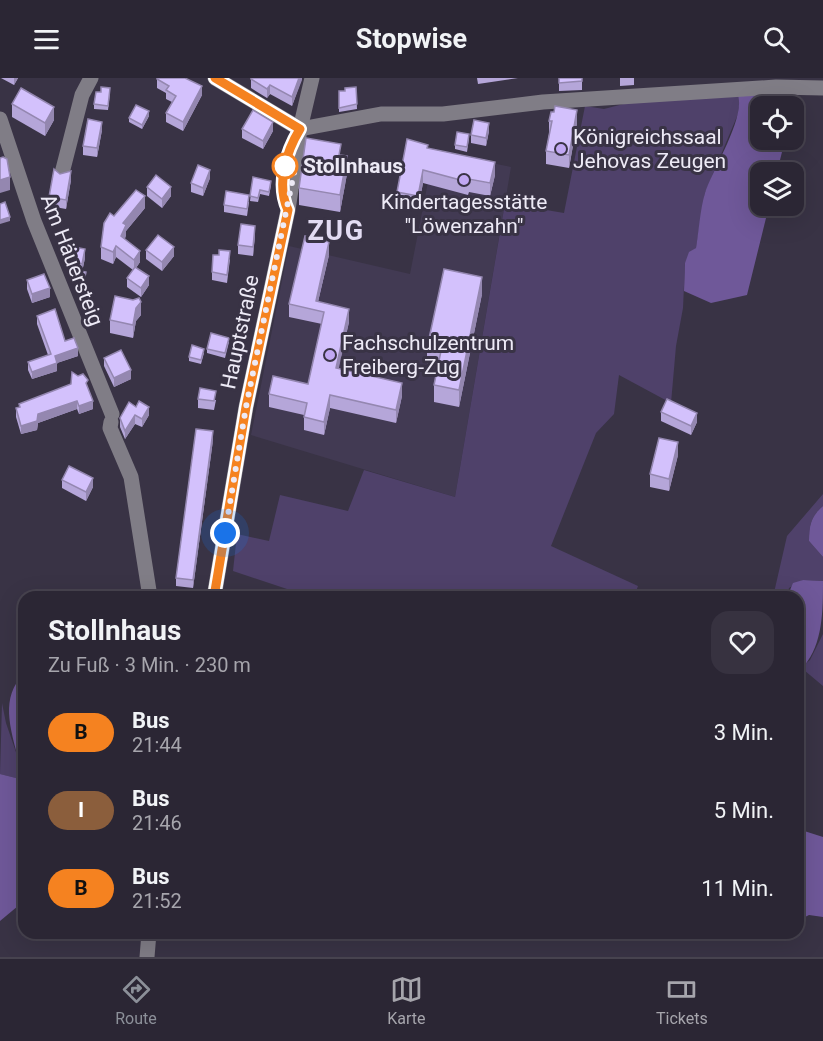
<!DOCTYPE html>
<html lang="de">
<head>
<meta charset="utf-8">
<style>
  :root { --surface:#2b2634; --page:#373240; --text:#f1f3f6; --muted:#a6a5ac; --line:#47434f; --accent:#8c9099 }
  body { margin:0; font-family:Roboto,sans-serif; background:var(--page); color:var(--text); height:100vh; display:flex; flex-direction:column; font-size:22px; white-space:nowrap }
  * { box-sizing:border-box; margin:0 }
  p { font-size:20px; color:var(--muted) }
  .icon { flex:none; width:33px; height:33px; fill:none; stroke:currentColor; stroke-width:2; stroke-linecap:round; stroke-linejoin:round }
  .map { position:relative; flex:1; overflow:hidden }
  .side { position:absolute; left:18px; top:513px; width:786px; height:348px; display:flex; flex-direction:column; background:var(--surface); border-radius:18px; box-shadow:0 6px 24px #0002,0 0 0 2px var(--line) }
  .side>* { flex:none }
  .badge { padding:0 12px; border-radius:20px; font-size:21px; line-height:39px }
  .fabs { position:absolute; left:750px; top:18px; display:grid; gap:12px }
  .fabs a { display:grid; place-items:center; width:54px; height:54px; border-radius:12px; background:var(--surface); box-shadow:0 6px 24px #0002,0 0 0 2px var(--line); font-size:30px }
  .you { position:absolute; width:30px; height:30px; margin:-15px; border:4px solid #fff; border-radius:50%; background:#1a73e8; box-shadow:0 0 0 9px #1a73e833 }
  .map>.badge { position:absolute; translate:-50% -50%; box-shadow:0 0 0 3px #fff }
  .round { display:grid; place-items:center; flex:none; width:63px; height:63px; border-radius:18px; background:var(--page) }
  .head { display:flex; align-items:center; justify-content:space-between; height:102px; padding:0 30px }
  h1 { font-size:28px; font-weight:700; line-height:45px }
  ul { padding:0; list-style:none }
  li { display:flex; align-items:center; gap:18px; height:78px; padding:0 30px }
  li div { flex:1 }
  li b { display:block; font-size:22px }
  li em { font-style:normal }
  li .badge { min-width:66px; font-weight:700; text-align:center }
  header { display:flex; justify-content:space-between; align-items:center; height:78px; padding:0 30px; background:var(--surface); font-size:27px; font-weight:700 }
  .dock { display:flex; justify-content:space-around; align-items:center; height:84px; border-top:2px solid var(--line); background:var(--surface); font-size:16px; color:var(--muted) }
  .dock a { display:grid; justify-items:center; gap:3px }
  .dock .selected { color:var(--accent) }
  .map>svg:first-child { display:block }
  .built { fill:#423a53 }
  .green { fill:#4f416a }
  .forest { fill:#6f5899 }
  .lines { fill:none; stroke-linecap:round; stroke-linejoin:round }
  .minor { stroke:#807d86; stroke-width:15 }
  .wall { fill:#b5a6d9 }
  .shaded-wall { fill:#9487b0 }
  .building { fill:#d3c1fc; stroke:#9487b0; stroke-width:1.5 }
  .line-casing { stroke:#fff; stroke-width:14 }
  .line { stroke:#f58220; stroke-width:9 }
  .walk { stroke:#edeaf6; stroke-width:6; stroke-dasharray:0 10.8 }
  .poi-dot { fill:#c1a8f3; stroke:#393345; stroke-width:2 }
  .stop-dot { fill:#fff; stroke:#f58220; stroke-width:3 }
  .labels { text-anchor:middle; dominant-baseline:central; stroke-width:6; stroke-linejoin:round; paint-order:stroke }
  .poi-label { font-size:21px; fill:#edeaf6; stroke:#393345; text-anchor:start }
  .stop-label { font-size:21px; font-weight:bold; fill:#edeaf6; stroke:#393345; text-anchor:start }
  .street-label { font-size:21px; fill:#edeaf6; stroke:#393345 }
  .district-label { font-size:27px; font-weight:bold; letter-spacing:1.5px; fill:#e3dcf3; stroke:#393345 }
</style>
</head>
<body>
<header><svg class="icon" aria-label="menu" viewBox="0 0 24 24"><path d="M4 6h16M4 12h16M4 18h16"/></svg>Stopwise<svg class="icon" aria-label="search" viewBox="0 0 24 24"><circle cx="10" cy="10" r="6"/><path d="M15 15l6 6"/></svg></header>
<div class="map">
<svg width="823" height="879" viewBox="0 0 823 879">
  <rect width="100%" height="100%" fill="#393345"/>
  <!-- built -->
  <polygon class="built" points="434,73 511,89 455,419 251,357 289,168 410,196"/>
  <!-- green -->
  <g class="green">
    <polygon points="737,15 740,21 738,36 705,115 696,170 685,185 683,230 676,268 671,325 619,297 614,336 596,355 551,468 638,508 634,519 311,519 233,493 237,456 269,463 280,417 348,433 364,392 455,419 505,125 564,135 585,28 604,31 635,23"/>
    <path d="M823 416V428C811 438 809 448 809 463L823 479V503L803 502 789 510 787 519H773L787 458Z"/>
    <polygon points="823,556 823,608 798,587 804,587 810,582"/>
    <polygon points="2,625 6,645 19,683 24,685 24,702 0,696"/>
  </g>
  <!-- forest -->
  <g class="forest">
    <path d="M776 9 786 28H760V62H785L777 94H760V128H769L747 217 711 225 684 213 685 185 689 174 696 170C699 152 700 132 705 115 712 92 748 36 737 15Z"/>
    <path d="M823 428V479L809 463C809 448 811 438 823 428Z"/>
    <path d="M803 502 823 503C823 532 823 566 804 588L798 587V519H787L793 505Z"/>
    <path d="M24 596V685L19 683C10 650 0 619 24 596Z"/>
    <polygon points="0,696 24,702 24,823 0,843"/>
    <polygon points="798,751 823,759 823,839 809,837 803,840 798,837"/>
  </g>
  <g class="lines">
    <!-- minor -->
    <g class="minor">
      <polyline points="215,0 300,51"/>
      <polyline points="0,41 34,143 112,336"/>
      <polyline points="300,51 381,36 443,36 543,24 776,9 823,10"/>
      <polyline points="62,95 82,17 91,0"/>
      <polyline points="111,344 110,350 131,399 150,519"/>
      <polyline points="214,519 246,329 288,132 300,51 312,0"/>
      <polyline points="147,879 149,855"/>
    </g>
  </g>
  <!-- wall -->
  <g class="wall">
    <polygon points="1,0 18,0 14,7"/>
    <polygon points="302,0 292,28 270,16 267,20 251,10 251,1"/>
    <polygon points="477,0 518,0 478,6"/>
    <polygon points="559,0 582,0 582,12 559,13"/>
    <polygon points="620,0 634,0 634,7 620,8"/>
    <polygon points="157,1 202,17 183,53 166,44 166,35 172,24 166,21 166,15 157,10"/>
    <polygon points="356,9 357,31 339,34 339,13 345,13"/>
    <polygon points="110,15 108,32 94,31 94,26"/>
    <polygon points="12,26 54,42 45,58 12,39"/>
    <polygon points="554,34 577,45 569,90 546,86 546,73 549,56 549,43"/>
    <polygon points="149,38 142,51 129,44 129,40"/>
    <polygon points="242,51 273,53 263,71 242,60"/>
    <polygon points="102,52 97,79 83,77 83,68"/>
    <polygon points="489,53 486,68 471,65 471,57"/>
    <polygon points="469,60 467,74 455,71 455,67"/>
    <polygon points="428,70 495,97 490,118 469,114 468,117 423,105 418,131 397,127 397,114"/>
    <polygon points="341,78 347,96 340,134 299,127 299,110"/>
    <polygon points="253,99 271,107 269,118 260,116 258,124 250,123"/>
    <polygon points="210,100 203,118 191,114 191,105"/>
    <polygon points="71,102 66,131 49,128 49,119"/>
    <polygon points="147,109 171,118 162,130 147,118"/>
    <polygon points="249,124 247,138 224,134 224,127"/>
    <polygon points="145,130 126,153 125,161 140,184 136,190 149,207 141,219 127,209 127,200 133,192 116,179 113,186 101,181 101,169 114,138"/>
    <polygon points="255,157 253,178 238,176 238,167"/>
    <polygon points="146,172 174,178 162,193 146,181"/>
    <polygon points="329,177 318,224 349,244 338,291 402,318 396,345 330,330 324,357 304,352 304,337 269,329 269,316 308,306 322,246 289,239 289,226"/>
    <polygon points="85,180 82,194 86,199 84,208 75,206 76,193 66,191 66,183"/>
    <polygon points="230,181 227,205 212,202 212,194"/>
    <polygon points="27,202 50,219 32,225 27,211"/>
    <polygon points="482,216 459,329 434,324 434,307 438,289 427,287 427,270"/>
    <polygon points="141,237 136,243 133,260 110,255 110,242"/>
    <polygon points="37,238 65,263 78,278 57,285 57,293 32,301 28,292 28,284 48,277 37,246"/>
    <polygon points="229,264 225,280 207,275 207,271"/>
    <polygon points="204,275 201,286 189,283 189,279"/>
    <polygon points="104,280 131,301 114,309 104,288"/>
    <polygon points="88,310 93,331 79,336 77,331 38,345 37,352 21,356 16,339 16,330 19,329 19,326"/>
    <polygon points="198,321 216,322 214,332 198,330"/>
    <polygon points="129,324 149,337 142,349 135,346 125,361 120,349 120,340"/>
    <polygon points="661,334 697,344 691,357 661,343"/>
    <polygon points="213,362 193,510 176,508 176,500"/>
    <polygon points="678,377 669,413 650,409 650,396"/>
    <polygon points="62,402 93,409 86,423 62,410"/>
  </g>
  <!-- shaded-wall -->
  <g class="shaded-wall">
    <polygon points="14,0 18,0 14,7"/>
    <polygon points="299,0 302,0 302,2 292,28 292,19"/>
    <polygon points="270,7 270,16 267,20 267,11"/>
    <polygon points="202,8 202,17 183,53 183,44"/>
    <polygon points="54,29 54,42 45,58 45,45"/>
    <polygon points="577,32 577,45 569,90 569,77"/>
    <polygon points="149,33 149,38 142,51 142,47"/>
    <polygon points="102,44 102,52 97,79 97,70"/>
    <polygon points="273,44 273,53 263,71 263,63"/>
    <polygon points="489,45 489,53 486,68 486,60"/>
    <polygon points="347,78 347,96 340,134 340,117"/>
    <polygon points="495,84 495,97 490,118 490,105"/>
    <polygon points="210,92 210,100 203,118 203,110"/>
    <polygon points="423,92 423,105 418,131 418,118"/>
    <polygon points="71,93 71,102 66,131 66,122"/>
    <polygon points="10,99 10,112 0,115 0,102"/>
    <polygon points="171,109 171,118 162,130 162,121"/>
    <polygon points="145,118 145,130 126,153 126,158 121,169 121,158 123,145"/>
    <polygon points="10,139 10,143 0,146 0,142"/>
    <polygon points="255,148 255,157 253,178 253,169"/>
    <polygon points="329,164 329,177 316,232 316,223"/>
    <polygon points="116,168 116,179 113,186 113,174"/>
    <polygon points="174,169 174,178 162,193 162,184"/>
    <polygon points="85,171 85,180 82,194 82,186"/>
    <polygon points="140,173 140,184 134,193 134,182"/>
    <polygon points="149,198 149,207 141,219 141,210"/>
    <polygon points="482,199 482,216 459,329 459,312"/>
    <polygon points="50,210 50,219 32,225 32,216"/>
    <polygon points="141,224 141,237 136,243 133,260 133,247 136,230"/>
    <polygon points="349,231 349,244 336,303 336,290"/>
    <polygon points="78,270 78,278 57,285 57,293 32,301 32,294 55,278"/>
    <polygon points="131,292 131,301 114,309 114,300"/>
    <polygon points="402,305 402,318 396,345 396,332"/>
    <polygon points="330,317 330,330 324,357 324,344"/>
    <polygon points="77,323 77,331 38,345 37,352 21,356 21,348 38,336"/>
    <polygon points="93,323 93,331 79,336 79,328"/>
    <polygon points="149,329 149,337 142,349 142,341"/>
    <polygon points="697,335 697,344 691,357 691,348"/>
    <polygon points="135,337 135,346 125,361 125,353"/>
    <polygon points="213,353 213,362 193,510 193,502"/>
    <polygon points="678,364 678,377 669,413 669,401"/>
    <polygon points="93,400 93,409 86,423 86,414"/>
  </g>
  <!-- building -->
  <g class="building">
    <polygon points="157,0 185,0 202,8 183,44 166,35 176,18 166,12 169,8 157,1"/>
    <polygon points="251,0 299,0 292,19 270,7 267,11 251,1"/>
    <polygon points="559,0 582,0 582,3 559,5"/>
    <polygon points="101,9 110,10 108,28 94,26 96,14 101,14"/>
    <polygon points="356,9 357,26 339,30 339,13 345,13 345,10"/>
    <polygon points="21,10 54,29 45,45 12,26"/>
    <polygon points="136,27 149,33 142,47 129,40"/>
    <polygon points="555,28 577,32 569,77 546,73 552,43 549,43 551,34 554,34"/>
    <polygon points="253,32 273,44 263,63 242,51"/>
    <polygon points="88,41 102,44 97,70 83,68"/>
    <polygon points="474,42 489,45 486,60 471,57"/>
    <polygon points="457,54 469,56 467,69 455,67"/>
    <polygon points="306,60 341,66 339,77 347,78 340,117 299,110"/>
    <polygon points="407,61 428,67 427,70 495,84 490,105 469,101 468,104 423,92 418,118 397,114"/>
    <polygon points="3,79 7,81 10,99 0,102 0,80"/>
    <polygon points="198,87 210,92 203,110 191,105"/>
    <polygon points="54,91 60,96 71,93 66,122 49,119"/>
    <polygon points="156,97 171,109 162,121 147,109"/>
    <polygon points="253,99 271,103 269,114 260,112 258,120 250,118"/>
    <polygon points="136,112 145,118 123,145 126,147 121,158 140,173 134,182 116,168 113,174 101,169 104,145 110,135 114,138"/>
    <polygon points="226,113 249,117 247,131 224,127"/>
    <polygon points="5,124 10,139 0,142 0,126"/>
    <polygon points="241,146 255,148 253,169 238,167"/>
    <polygon points="158,157 174,169 162,184 146,172"/>
    <polygon points="305,158 329,164 316,223 349,231 336,290 402,305 396,332 330,317 324,344 304,339 307,325 269,316 273,298 308,306 324,234 289,226"/>
    <polygon points="69,168 85,171 82,186 66,183"/>
    <polygon points="219,172 230,173 227,197 212,194 213,177 219,177"/>
    <polygon points="135,189 149,198 141,210 127,200"/>
    <polygon points="444,191 482,199 459,312 434,307 441,273 427,270"/>
    <polygon points="76,192 86,194 84,203 75,201"/>
    <polygon points="44,196 50,210 32,216 27,202"/>
    <polygon points="115,218 133,222 139,220 141,224 136,230 133,247 110,242"/>
    <polygon points="55,231 65,263 74,260 78,270 55,278 57,285 32,294 28,284 51,276 37,238"/>
    <polygon points="211,255 229,260 225,275 207,271"/>
    <polygon points="192,267 204,271 201,282 189,279"/>
    <polygon points="121,272 131,292 114,300 104,280"/>
    <polygon points="72,294 78,298 83,296 88,302 86,305 93,323 79,328 77,323 38,336 37,343 21,348 16,330 20,329 19,326 71,306"/>
    <polygon points="200,310 216,313 214,323 198,321"/>
    <polygon points="667,321 697,335 691,348 661,334"/>
    <polygon points="139,323 149,329 142,341 135,337 125,353 120,340 129,324 136,329"/>
    <polygon points="196,351 213,353 193,502 176,500"/>
    <polygon points="659,360 678,364 669,401 650,396"/>
    <polygon points="69,388 93,400 86,414 62,402"/>
  </g>
  <g class="lines">
    <!-- line casing -->
    <g class="line-casing">
      <path id="line" d="M214 519 246 329 288 132C276 106 286 74 300 51L215 0"/>
    </g>
    <!-- line -->
    <use href="#line" class="line"/>
    <!-- walk -->
    <polyline class="walk" points="225,455 246,329 295,90 285,88"/>
  </g>
  <!-- markers -->
  <g class="poi-dot">
    <circle cx="561" cy="71" r="6"/>
    <circle cx="464" cy="102" r="6"/>
    <circle cx="330" cy="277" r="6"/>
  </g>
  <circle class="stop-dot" cx="285" cy="88" r="12"/>
  <g class="labels">
    <!-- poi labels -->
    <g class="poi-label">
      <text x="573" y="59">Königreichssaal<tspan x="573" dy="24">Jehovas Zeugen</tspan></text>
      <text x="464" y="124" text-anchor="middle">Kindertagesstätte<tspan x="464" dy="24">"Löwenzahn"</tspan></text>
      <text x="342" y="265">Fachschulzentrum<tspan x="342" dy="24">Freiberg-Zug</tspan></text>
    </g>
    <!-- stop labels -->
    <g class="stop-label">
      <text x="303" y="88">Stollnhaus</text>
    </g>
    <!-- street labels -->
    <g class="street-label">
      <text transform="translate(72 182) rotate(69)">Am Häuersteig</text>
      <text transform="translate(240 254) rotate(-78)">Hauptstraße</text>
    </g>
    <!-- district labels -->
    <g class="district-label">
      <text x="336" y="153">ZUG</text>
    </g>
  </g>
</svg>
<div class="fabs">
<a><svg class="icon" aria-label="locate" viewBox="0 0 24 24"><circle cx="12" cy="12" r="6"/><path d="M12 2v4M12 18v4M2 12h4M18 12h4"/></svg></a>
<a><svg class="icon" aria-label="layers" viewBox="0 0 24 24"><path d="M12 4l9 5-9 5-9-5zM3 14l9 5 9-5"/></svg></a>
</div>
<div class="you" style="left:225px;top:455px"></div>
<section class="side">
<div class="head"><div><h1>Stollnhaus</h1><p>Zu Fuß · 3 Min. · 230 m</p></div><a class="round"><svg class="icon" aria-label="heart" viewBox="0 0 24 24"><path d="M12 20l-8-8c-3-5 5-10 8-4 3-6 11-1 8 4z"/></svg></a></div>
<ul>
<li><span class="badge" style="background:#f58220;color:#111">B</span><div><b>Bus</b><p>21:44</p></div><em>3 Min.</em></li>
<li><span class="badge" style="background:#8b5e3c;color:#fff">I</span><div><b>Bus</b><p>21:46</p></div><em>5 Min.</em></li>
<li><span class="badge" style="background:#f58220;color:#111">B</span><div><b>Bus</b><p>21:52</p></div><em>11 Min.</em></li>
</ul>
</section>
</div>
<nav class="dock">
<a class="selected"><svg class="icon" aria-label="directions" viewBox="0 0 24 24"><path d="M12 3l9 9-9 9-9-9zM9 14v-3h6M13 9l2 2-2 2"/></svg>Route</a>
<a><svg class="icon" aria-label="map" viewBox="0 0 24 24"><path d="M3 6l6-2 6 2 6-2v14l-6 2-6-2-6 2zM9 4v14M15 6v14"/></svg>Karte</a>
<a><svg class="icon" aria-label="tickets" viewBox="0 0 24 24"><path d="M3 7h18v10H3zM15 7v10"/></svg>Tickets</a>
</nav>
</body>
</html>
